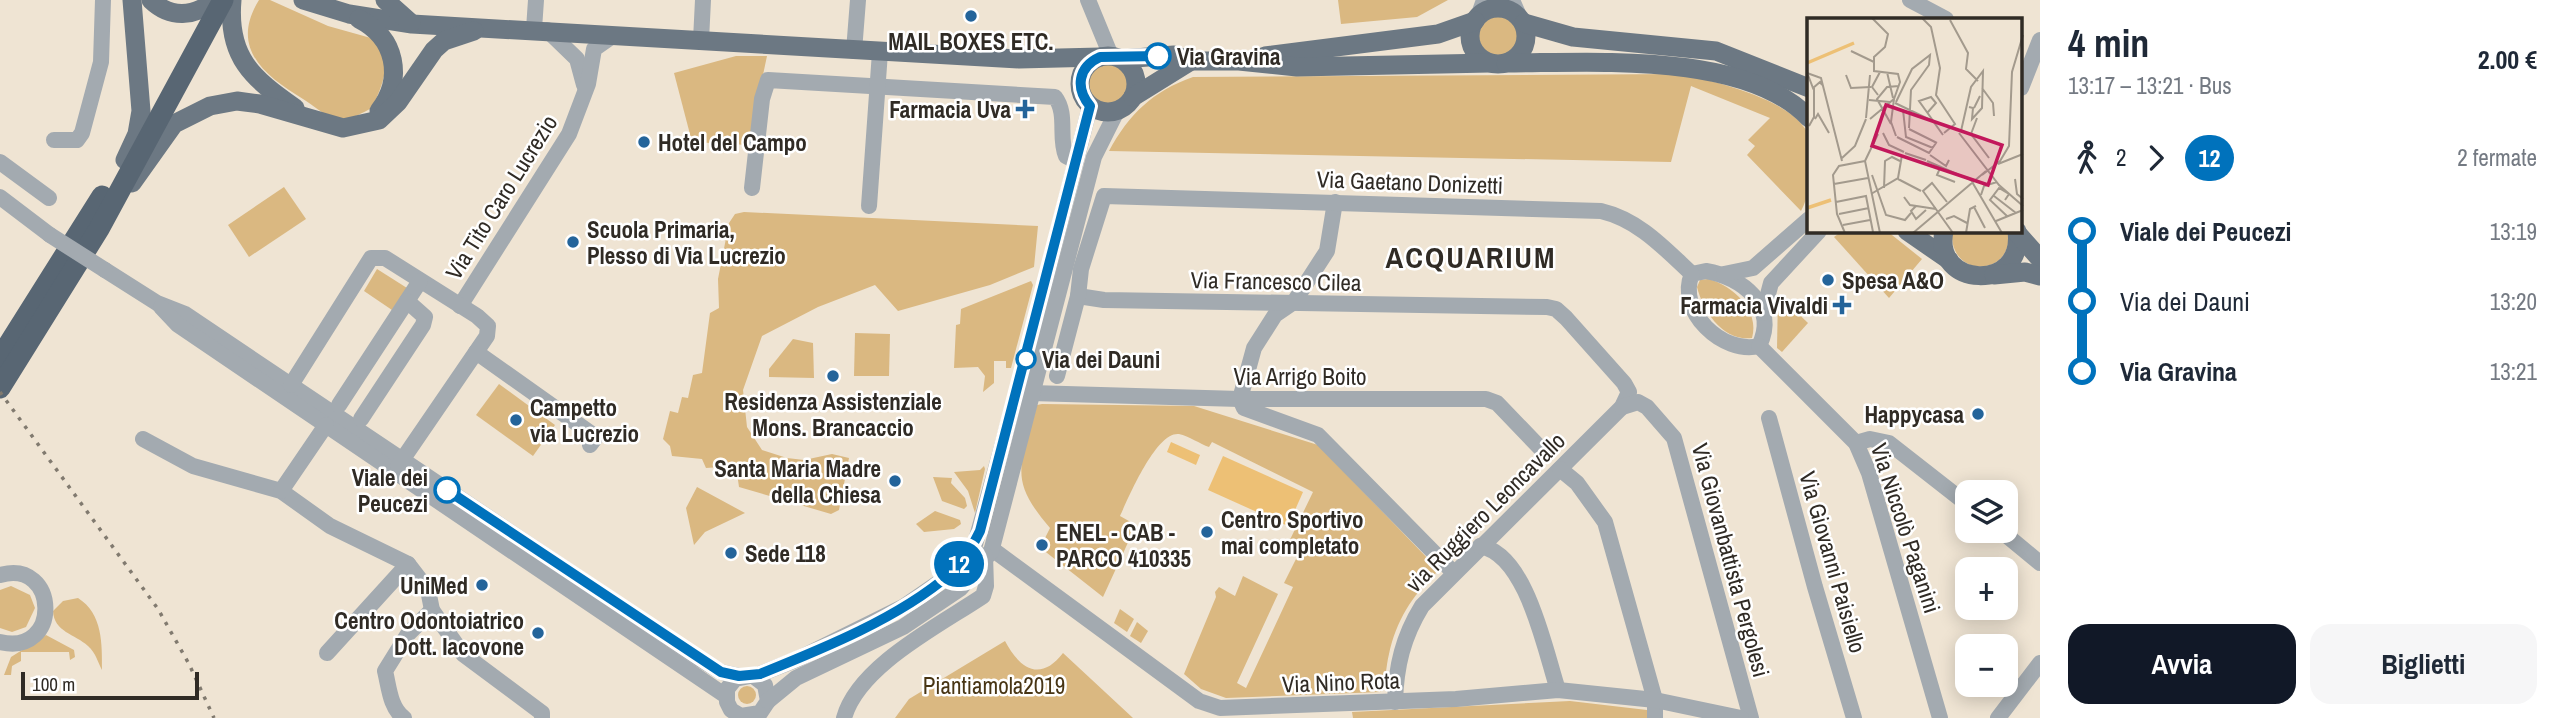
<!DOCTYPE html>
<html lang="it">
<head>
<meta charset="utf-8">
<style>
  :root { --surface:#fff; --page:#f6f6f7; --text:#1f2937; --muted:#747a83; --accent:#111827 }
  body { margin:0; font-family:"Archivo Narrow",sans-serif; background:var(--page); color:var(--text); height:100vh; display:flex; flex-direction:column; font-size:26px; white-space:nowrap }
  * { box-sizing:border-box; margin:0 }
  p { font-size:23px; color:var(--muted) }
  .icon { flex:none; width:38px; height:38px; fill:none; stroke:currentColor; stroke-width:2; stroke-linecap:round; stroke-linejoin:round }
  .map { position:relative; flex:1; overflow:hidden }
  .panel { display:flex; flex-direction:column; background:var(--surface); width:525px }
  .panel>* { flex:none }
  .badge { padding:0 14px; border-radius:23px; font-size:24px; line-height:46px }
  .fabs { position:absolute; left:1955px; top:480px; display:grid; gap:14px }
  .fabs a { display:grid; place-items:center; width:63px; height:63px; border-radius:14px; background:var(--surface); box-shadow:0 4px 18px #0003; font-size:35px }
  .scale { position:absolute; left:21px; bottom:18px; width:178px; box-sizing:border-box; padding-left:7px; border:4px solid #302b25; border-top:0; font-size:19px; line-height:24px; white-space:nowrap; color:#302b25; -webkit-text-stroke:5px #fff; paint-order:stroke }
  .map>.badge { position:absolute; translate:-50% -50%; box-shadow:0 0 0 4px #fff }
  .legs { display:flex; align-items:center; gap:10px; height:77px; padding:0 28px; font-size:23px }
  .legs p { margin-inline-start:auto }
  .overview { display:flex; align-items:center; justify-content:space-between; height:119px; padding:0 28px }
  h1 { font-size:38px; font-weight:800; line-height:52px }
  .action { display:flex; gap:14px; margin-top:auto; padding:14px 28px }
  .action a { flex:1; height:80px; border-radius:21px; background:var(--accent); color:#fff; font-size:28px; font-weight:800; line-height:80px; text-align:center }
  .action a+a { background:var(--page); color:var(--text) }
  ul { padding:0 28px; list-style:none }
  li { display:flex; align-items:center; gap:24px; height:70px; font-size:26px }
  li i { display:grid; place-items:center; width:10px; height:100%; margin:0 9px; background:currentColor }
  li i::after { content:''; width:18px; height:18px; margin:-9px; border:5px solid; border-radius:50%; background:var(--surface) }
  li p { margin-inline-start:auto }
  li:first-child i { background:linear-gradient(#0000 50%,currentColor 0) }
  li:last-child i { background:linear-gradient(currentColor 50%,#0000 0) }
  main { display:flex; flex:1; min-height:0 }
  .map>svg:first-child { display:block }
  .green { fill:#dab881 }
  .water { fill:#edc075 }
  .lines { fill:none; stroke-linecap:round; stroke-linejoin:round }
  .minor { stroke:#a3aab0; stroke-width:16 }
  .major { stroke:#6c7883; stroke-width:19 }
  .highway { stroke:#586673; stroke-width:21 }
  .rail { stroke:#817a6f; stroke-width:3.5; stroke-dasharray:3.5 7; stroke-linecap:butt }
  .minor-bridge { stroke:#a3aab0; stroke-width:16 }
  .line-1-casing { stroke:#fff; stroke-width:16 }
  .line-1 { stroke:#0072bc; stroke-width:10 }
  .poi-dot { fill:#24649a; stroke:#fff; stroke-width:2.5 }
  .stop-1-dot { fill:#fff; stroke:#0072bc; stroke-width:3.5 }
  .labels { text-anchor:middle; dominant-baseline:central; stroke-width:5; stroke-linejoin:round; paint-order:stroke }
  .poi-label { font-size:23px; font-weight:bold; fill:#302b25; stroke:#fff; text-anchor:start }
  .stop-label { font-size:23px; font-weight:bold; fill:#302b25; stroke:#fff; text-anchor:start }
  .street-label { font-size:23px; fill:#302b25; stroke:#fff }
  .park-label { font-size:23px; fill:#483514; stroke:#fff }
  .district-label { font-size:30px; font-weight:bold; letter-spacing:2px; fill:#302b25; stroke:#fff }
  .inset-river { fill:none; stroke:#edc075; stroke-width:3.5 }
  .inset-road { fill:none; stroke:#a39a8d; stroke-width:2 }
  .view { fill:#c2185b; fill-opacity:0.15; stroke:#c2185b; stroke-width:3.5 }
  .inset-edge { fill:none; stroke:#302b25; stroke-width:3.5 }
</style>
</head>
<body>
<main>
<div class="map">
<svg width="2040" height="718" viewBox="0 0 2040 718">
  <rect width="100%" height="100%" fill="#efe4d3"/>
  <!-- green -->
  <g class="green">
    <path d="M259 0H270L328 26 378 40C393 63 382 86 372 108 361 113 349 122 336 119 325 116 313 105 303 99 265 76 229 48 259 0Z"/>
    <polygon points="1338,0 1448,0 1417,17 1341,24"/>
    <circle cx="1499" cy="36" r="20"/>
    <polygon points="736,56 767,56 748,145 692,142 674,73"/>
    <circle cx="1108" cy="84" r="23"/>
    <path d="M1678 74C1712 80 1796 100 1809 136 1811 143 1809 156 1809 163 1809 182 1810 194 1801 211L1747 155 1755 146 1748 140 1770 118 1691 86 1671 162 1109 151C1129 114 1153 91 1193 77Z"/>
    <polygon points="284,187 306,219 249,257 228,225"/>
    <polygon points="744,212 1038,226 1034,267 990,285 898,311 875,285 818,307 762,336 743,390 747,427 762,450 787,458 804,460 832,454 849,458 839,510 831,514 739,487 736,466 706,468 702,459 672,456 670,446 663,439 670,411 678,413 682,397 688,398 693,375 702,373 710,313 719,308 718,279 729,223 735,214"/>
    <polygon points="1842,231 1887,231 1922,259 1889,298 1834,237"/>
    <path d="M1952 231H2008C2015 276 1949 281 1952 231Z"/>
    <polygon points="377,269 407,288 392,310 364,291"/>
    <path d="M1708 279C1732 285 1760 310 1752 338 1723 342 1703 311 1697 287L1700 280Z"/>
    <polygon points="1031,281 1033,285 1011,368 1006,368 1006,361 994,361 994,383 983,392 985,376 978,367 954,368 956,325 960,324 961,309"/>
    <polygon points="1778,294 1808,323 1782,352 1777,348"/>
    <polygon points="855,333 890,334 889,376 854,376"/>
    <polygon points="793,339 813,343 814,378 769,377 769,369"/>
    <polygon points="499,384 555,425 533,456 476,415"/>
    <path d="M1042 404 1194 406 1318 445 1434 565 1436 573C1412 596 1396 621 1389 654 1386 666 1386 680 1381 692L1226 698 1201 689 1184 674 1216 597 1215 592 1219 587 1235 596 1243 576 1278 594 1237 683 1246 688 1293 587 1284 583 1297 557 1285 550 1313 492 1212 442 1209 447C1200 444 1189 436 1179 434 1156 431 1128 499 1120 516L1136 525 1103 597 1042 549 1048 541 1045 538 1050 528C1006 477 1022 465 1037 405Z"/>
    <polygon points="984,466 985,469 975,513 968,491 954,472 980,470"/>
    <polygon points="933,477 952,478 951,483 965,498 967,506 964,509 942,501"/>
    <polygon points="697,487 745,513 705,532 694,545 686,508"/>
    <polygon points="935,511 960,520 961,524 954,529 924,532 916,524"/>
    <polygon points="11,586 30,595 35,608 26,627 12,632 0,628 0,590"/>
    <path d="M78 598C103 614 102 644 102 670 98 663 96 653 88 646 75 634 54 632 53 611L63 601Z"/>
    <polygon points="1120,609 1134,619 1127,632 1114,623"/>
    <polygon points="1137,622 1148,631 1141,643 1130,636"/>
    <polygon points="46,635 74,650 75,657 70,660 69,652 21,652 21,661 12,666 11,675 4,675 11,657"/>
    <path d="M1005 641C1019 668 1040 683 1063 653L1133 718H895L909 699Z"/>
    <circle cx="747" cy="695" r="9"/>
    <polygon points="1570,701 1647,710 1647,718 1353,718 1352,712"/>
  </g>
  <!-- water -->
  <g class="water">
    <polygon points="1171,442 1200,455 1196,465 1167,452"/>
    <polygon points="1223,456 1303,492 1288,526 1208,490"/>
  </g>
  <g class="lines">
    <!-- minor -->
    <g class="minor">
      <polyline points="1088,0 1111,56"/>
      <polyline points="1512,0 1519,16"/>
      <polyline points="1910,0 1946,19"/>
      <polyline points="1478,17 1484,0"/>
      <polyline points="534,29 536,0"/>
      <polyline points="547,30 577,59 584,85"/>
      <polyline points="701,40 703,0"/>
      <polyline points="854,51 858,0"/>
      <polyline points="2021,88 2040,40"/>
      <polyline points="54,140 77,140 82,133 101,62 103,0"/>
      <polyline points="0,162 49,198"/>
      <path d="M752 188 762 99 768 80 1055 97C1068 114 1058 138 1066 156L1076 161"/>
      <polyline points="0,197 50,235"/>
      <polyline points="1335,202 1327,251 1294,302 1275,315 1254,348 1240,399 1244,408 1318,435 1453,572"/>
      <polyline points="869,206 880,52"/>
      <polyline points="105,270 157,303 185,314 701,660 721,672 739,676"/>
      <path d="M1706 271C1742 277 1779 306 1759 346 1723 355 1676 311 1692 274Z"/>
      <polyline points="1724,274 1753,268 1809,219"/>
      <path d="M1078 296 1104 300 1547 307 1556 309 1566 318 1624 383 1629 392 1622 407 1422 606C1403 637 1396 666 1395 702"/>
      <polyline points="460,306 569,134 588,84 594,49 614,35"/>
      <polyline points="161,307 178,325 726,696"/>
      <polyline points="1763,313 1771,283 1819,231"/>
      <polyline points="1759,346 1856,443 1869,473 1940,718"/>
      <polyline points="476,352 596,437 590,445"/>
      <path d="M1057 376 1078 296 1081 269 1104 196 1601 211C1639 220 1664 248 1692 274"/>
      <polyline points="291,385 371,258 385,258 477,316 488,326 487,336 398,466"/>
      <polyline points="1031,393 1240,399 1486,399 1497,403 1546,454"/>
      <polyline points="339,405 420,281"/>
      <polyline points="1622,407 1638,402 1647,407 1674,438 1751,718"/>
      <polyline points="1769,418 1815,587 1854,718"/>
      <polyline points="361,419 423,325 425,317 407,301"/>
      <polyline points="143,439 193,466 281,491 330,526 408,564 428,590 432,610 463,654 542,713 542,718"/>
      <polyline points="1856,443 1870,439 1889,443 1967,504"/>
      <polyline points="1560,469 1577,483 1605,522 1655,700 1655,718"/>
      <polyline points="281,491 326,425"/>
      <polyline points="2000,530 2040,563"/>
      <path d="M1480 546C1527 554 1545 651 1558 690"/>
      <polyline points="992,549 1199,701 1220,708 1456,699 1558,690 1655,700 1741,718"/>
      <path d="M0 575C59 558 62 657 0 642"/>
      <polyline points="327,653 408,564"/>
      <polyline points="752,675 765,685 768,701 760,713 741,716 731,710 727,702 727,689 735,679 760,674 798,659 903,607 951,574 974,548 1022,374 1090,106"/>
      <polyline points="768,701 796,678 903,627 961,588 991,552 1094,157 1117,111"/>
      <path d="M404 718C390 708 389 687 385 671L408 634 432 610"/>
      <path d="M844 718C858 666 940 625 983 596L986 586 985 555"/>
      <polyline points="1998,718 2040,663"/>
    </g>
    <!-- major -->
    <g class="major">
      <path d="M151 0C171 19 194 17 215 0"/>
      <path d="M232 0C227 57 252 78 295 108"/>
      <polyline points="303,0 349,14 412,24 1019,59 1100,57"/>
      <polyline points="385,0 411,23"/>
      <circle cx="1498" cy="36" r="28"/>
      <path d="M359 19C396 38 404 78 379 111"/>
      <polyline points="1524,23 1573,37 1716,51 1809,88"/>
      <circle cx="1108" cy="84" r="28"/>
      <polyline points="1265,56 1438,34 1475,21"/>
      <polyline points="1122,59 1174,55 1191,61 1239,61 1297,67 1490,63"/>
      <path d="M1506 63C1592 63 1745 51 1809 118"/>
      <polyline points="1133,97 1191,61"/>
      <polyline points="125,160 137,134 141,111 132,0"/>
      <polyline points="132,183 174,124 210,106 237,101 260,104 343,128 379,120 398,102 434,50 444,41 474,31"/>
      <polyline points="1907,231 1949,260"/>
      <path d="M1944 231C1932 288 2025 293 2017 231"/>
      <polyline points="2018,234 2040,259"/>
      <polyline points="1994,275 2025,272 2040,276"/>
    </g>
    <!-- highway -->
    <g class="highway">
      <polyline points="0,358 102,196"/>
      <polyline points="0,388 99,229 223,0"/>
    </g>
    <!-- rail -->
    <polyline class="rail" points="0,392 158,609 189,664 214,718"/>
    <!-- minor-bridge -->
    <polyline class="minor-bridge" points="50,235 105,270"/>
  </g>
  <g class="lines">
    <!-- line-1 casing -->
    <g class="line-1-casing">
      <path id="line-1" d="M447 490 721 672 739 676 760 674C822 649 899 618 950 574 964 562 972 547 980 531L1090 106C1075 88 1078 67 1100 57L1158 56"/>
    </g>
    <!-- line-1 -->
    <use href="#line-1" class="line-1"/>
  </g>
  <!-- markers -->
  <g class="poi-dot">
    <circle cx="971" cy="16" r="7"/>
    <path d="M1021.5 98.5h7v7h7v7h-7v7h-7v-7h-7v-7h7z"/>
    <circle cx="644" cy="142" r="7"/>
    <circle cx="573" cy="242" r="7"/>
    <circle cx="1828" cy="280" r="7"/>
    <path d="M1838.5 294.5h7v7h7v7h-7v7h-7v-7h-7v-7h7z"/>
    <circle cx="833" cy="376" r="7"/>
    <circle cx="1978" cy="414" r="7"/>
    <circle cx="516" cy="420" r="7"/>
    <circle cx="895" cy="481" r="7"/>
    <circle cx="1207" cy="532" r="7"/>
    <circle cx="1042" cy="545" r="7"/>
    <circle cx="731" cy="553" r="7"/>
    <circle cx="482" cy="585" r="7"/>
    <circle cx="538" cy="633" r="7"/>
  </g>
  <g class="stop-1-dot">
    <circle cx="1158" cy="56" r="12"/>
    <circle cx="1026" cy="359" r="9"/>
    <circle cx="447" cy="490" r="12"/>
  </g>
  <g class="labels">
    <!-- poi labels -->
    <g class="poi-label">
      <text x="971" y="41" text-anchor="middle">MAIL BOXES ETC.</text>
      <text x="1011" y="109" text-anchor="end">Farmacia Uva</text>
      <text x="658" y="142">Hotel del Campo</text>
      <text x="587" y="229">Scuola Primaria,<tspan x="587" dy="26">Plesso di Via Lucrezio</tspan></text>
      <text x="1842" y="280">Spesa A&amp;O</text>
      <text x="1828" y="305" text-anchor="end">Farmacia Vivaldi</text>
      <text x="833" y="401" text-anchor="middle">Residenza Assistenziale<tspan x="833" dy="26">Mons. Brancaccio</tspan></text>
      <text x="530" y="407">Campetto<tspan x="530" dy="26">via Lucrezio</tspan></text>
      <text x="1964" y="414" text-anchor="end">Happycasa</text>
      <text x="881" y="468" text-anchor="end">Santa Maria Madre<tspan x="881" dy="26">della Chiesa</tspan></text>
      <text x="1221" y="519">Centro Sportivo<tspan x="1221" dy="26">mai completato</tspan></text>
      <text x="1056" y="532">ENEL - CAB -<tspan x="1056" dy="26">PARCO 410335</tspan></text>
      <text x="745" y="553">Sede 118</text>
      <text x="468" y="585" text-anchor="end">UniMed</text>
      <text x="524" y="620" text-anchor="end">Centro Odontoiatrico<tspan x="524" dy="26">Dott. Iacovone</tspan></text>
    </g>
    <!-- stop labels -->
    <g class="stop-label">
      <text x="1177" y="56">Via Gravina</text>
      <text x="1042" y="359">Via dei Dauni</text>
      <text x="428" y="477" text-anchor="end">Viale dei<tspan x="428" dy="26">Peucezi</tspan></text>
    </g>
    <!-- street labels -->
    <g class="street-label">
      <text transform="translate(1410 182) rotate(2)">Via Gaetano Donizetti</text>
      <text transform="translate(501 197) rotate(-58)">Via Tito Caro Lucrezio</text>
      <text transform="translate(1276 281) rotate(1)">Via Francesco Cilea</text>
      <text x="1300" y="376">Via Arrigo Boito</text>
      <text transform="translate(1485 512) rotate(-45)">via Ruggiero Leoncavallo</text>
      <text transform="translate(1906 528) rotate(72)">Via Niccolò Paganini</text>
      <text transform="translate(1731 560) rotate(75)">Via Giovanbattista Pergolesi</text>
      <text transform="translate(1833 562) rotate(74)">Via Giovanni Paisiello</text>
      <text transform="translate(1341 682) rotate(-2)">Via Nino Rota</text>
    </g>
    <!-- park labels -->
    <g class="park-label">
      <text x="994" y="685">Piantiamola2019</text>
    </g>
    <!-- district labels -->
    <g class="district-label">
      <text x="1471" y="257">ACQUARIUM</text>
    </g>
  </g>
  <!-- overview -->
  <g transform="translate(1807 18)">
    <rect width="215" height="215" fill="#efe4d3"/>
    <path class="inset-river" d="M0 45 47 25M0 190 24 182"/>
    <path class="inset-road" d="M65 0 81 16 78 29 67 39V53L91 56 93 64 87 81M115 0 124 9 133 50 129 77 148 106 137 115M143 2 161 35 159 51 171 63M44 33 67 44M80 54 86 80M0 55 14 60 35 143M1 57 6 70 13 64 15 67M39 57 44 70 64 69M175 70 186 85 187 98M71 77 65 69 73 54M62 82 83 84M89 84 105 51 123 37 122 47 104 72 102 110M88 85 126 103 136 117M167 90 173 78 168 88M96 92 99 119 126 130M121 94 129 85 124 79 112 83 127 104M59 100 63 57M170 100 164 116 182 140M8 101 11 96 22 115M63 101 87 81 84 104 89 118M84 106 70 81 80 69 92 68M2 108 7 99V70M102 111 130 125M154 113 164 69 176 53 175 90 165 101 166 90 162 89M76 115 82 127 97 134M152 115 192 167 216 188M71 116 58 143 73 215M90 119 122 135 129 125M98 135 119 142M123 137 139 148 142 142M35 140 48 128 59 101M120 143 164 162 195 215M191 146 216 136M134 148 130 157 148 164M65 157 79 197 98 202 104 195M175 157 193 143 202 128 205 54 216 17M91 161 114 173M208 161 210 176 216 181M27 166 61 160M77 170 78 143 85 139 93 143M64 176 91 160 95 137M174 177 177 168 190 164M187 178 209 195M97 179 103 187 129 191M198 182 202 176 192 170 183 182 201 199M29 184 59 178 66 214M140 184 125 165 116 173 146 215M109 188 104 193 109 201 119 192M167 189 178 210M32 196 62 190M139 201 147 198 160 205M189 203 216 192M36 207 63 202M38 215 30 196 26 157 32 148 58 143M106 215 179 153M159 215 163 191 169 188"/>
    <path class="view" d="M79 87 195 127 181 167 65 128Z"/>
    <rect width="215" height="215" class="inset-edge"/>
  </g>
</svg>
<div class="fabs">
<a><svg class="icon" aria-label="layers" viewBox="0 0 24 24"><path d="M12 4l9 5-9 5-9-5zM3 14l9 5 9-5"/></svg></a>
<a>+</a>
<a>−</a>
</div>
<div class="scale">100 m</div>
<b class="badge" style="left:959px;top:564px;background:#0072bc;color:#fff">12</b>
</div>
<section class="panel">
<div class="overview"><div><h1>4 min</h1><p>13:17 – 13:21 · Bus</p></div><b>2.00 €</b></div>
<div class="legs"><svg class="icon" aria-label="walk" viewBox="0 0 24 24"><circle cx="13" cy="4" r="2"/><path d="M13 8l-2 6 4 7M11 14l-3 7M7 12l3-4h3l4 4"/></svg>2<svg class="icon" aria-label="forward" viewBox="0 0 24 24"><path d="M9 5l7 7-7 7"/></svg><b class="badge" style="background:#0072bc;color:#fff">12</b><p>2 fermate</p></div>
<ul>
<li><i style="color:#0072bc"></i><b>Viale dei Peucezi</b><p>13:19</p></li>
<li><i style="color:#0072bc"></i><span>Via dei Dauni</span><p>13:20</p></li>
<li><i style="color:#0072bc"></i><b>Via Gravina</b><p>13:21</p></li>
</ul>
<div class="action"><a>Avvia</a><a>Biglietti</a></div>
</section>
</main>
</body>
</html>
